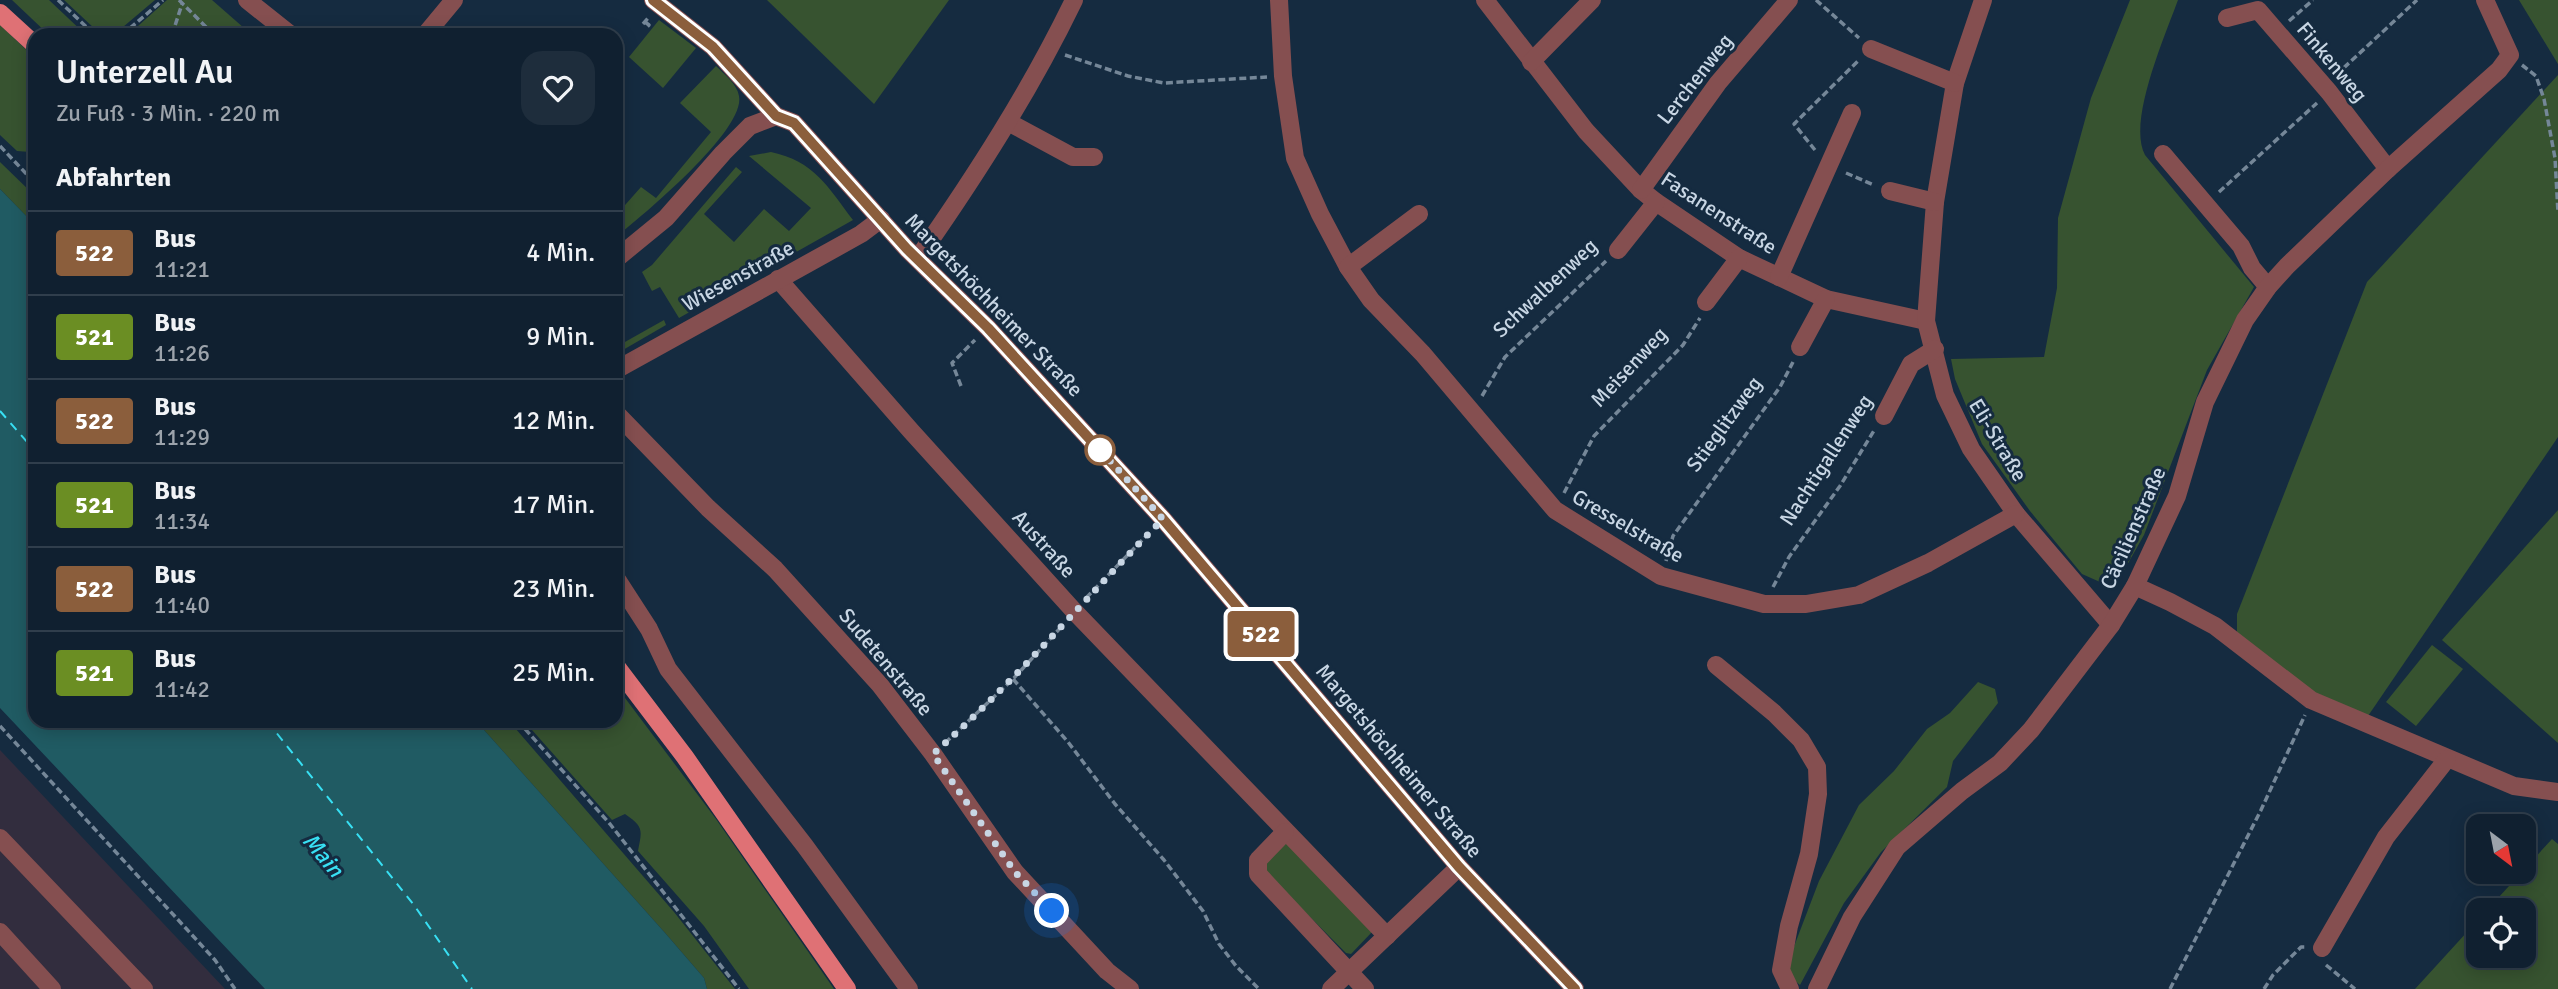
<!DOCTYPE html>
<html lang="de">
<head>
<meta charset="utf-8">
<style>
  :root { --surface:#102030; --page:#1e2d3c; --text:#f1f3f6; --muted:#9ca3ab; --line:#303e4c }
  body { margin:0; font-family:Signika,sans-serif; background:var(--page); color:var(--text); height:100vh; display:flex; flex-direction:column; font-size:26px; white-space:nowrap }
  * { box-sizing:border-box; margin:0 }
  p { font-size:23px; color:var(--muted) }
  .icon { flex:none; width:38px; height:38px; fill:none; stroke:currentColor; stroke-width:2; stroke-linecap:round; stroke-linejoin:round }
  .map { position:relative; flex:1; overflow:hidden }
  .sheet { position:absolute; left:28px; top:28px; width:595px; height:700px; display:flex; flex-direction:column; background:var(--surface); border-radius:21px; box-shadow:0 4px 18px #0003,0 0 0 2px var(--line) }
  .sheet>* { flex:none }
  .badge { padding:0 14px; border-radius:5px; font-size:24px; line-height:46px }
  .needle { width:46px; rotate:148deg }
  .tools { position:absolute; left:2466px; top:814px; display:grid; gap:14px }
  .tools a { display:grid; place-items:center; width:70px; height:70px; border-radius:14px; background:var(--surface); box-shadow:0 4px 18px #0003,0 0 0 2px var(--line); font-size:35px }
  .you { position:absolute; width:35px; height:35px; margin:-18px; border:5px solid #fff; border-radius:50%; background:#1a73e8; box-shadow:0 0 0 10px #1a73e833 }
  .map>.badge { position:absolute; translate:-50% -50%; box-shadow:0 0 0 4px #fff }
  h2 { padding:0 28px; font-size:26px; line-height:63px }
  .round { display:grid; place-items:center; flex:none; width:74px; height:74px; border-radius:21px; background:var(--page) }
  .headline { display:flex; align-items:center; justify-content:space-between; height:119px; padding:0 28px }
  h1 { font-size:33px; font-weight:600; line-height:52px }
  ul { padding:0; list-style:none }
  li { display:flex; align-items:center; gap:21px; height:84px; padding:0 28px; border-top:2px solid var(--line) }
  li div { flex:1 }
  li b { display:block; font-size:26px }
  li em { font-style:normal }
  li .badge { min-width:77px; font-weight:700; text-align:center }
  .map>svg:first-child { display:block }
  .industrial { fill:#322d3e }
  .green { fill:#375330 }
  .water { fill:#205b63 }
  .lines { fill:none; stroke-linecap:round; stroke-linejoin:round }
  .ferry { stroke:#38e0f4; stroke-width:2; stroke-dasharray:9 7; stroke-linecap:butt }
  .path { stroke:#758798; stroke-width:3.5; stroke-dasharray:7 3.5; stroke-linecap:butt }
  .minor { stroke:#854f50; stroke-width:18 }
  .major { stroke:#df7175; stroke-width:18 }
  .line-casing { stroke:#fff; stroke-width:16 }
  .line { stroke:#8b5e3c; stroke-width:10 }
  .walk { stroke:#c8d6e4; stroke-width:7; stroke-dasharray:0 12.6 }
  .stop-dot { fill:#fff; stroke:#8b5e3c; stroke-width:3.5 }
  .labels { text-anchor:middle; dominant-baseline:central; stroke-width:6; stroke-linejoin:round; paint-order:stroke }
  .street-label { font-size:21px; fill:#c8d6e4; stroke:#152b40 }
  .water-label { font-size:23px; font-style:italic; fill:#38e0f4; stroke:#152b40 }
</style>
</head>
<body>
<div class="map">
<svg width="2558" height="989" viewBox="0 0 2558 989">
  <rect width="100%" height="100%" fill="#152b40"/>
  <!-- industrial -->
  <polygon class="industrial" points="0,750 225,989 0,989"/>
  <!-- green -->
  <g class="green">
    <polygon points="12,0 49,0 86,35 49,35"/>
    <polygon points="64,0 155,0 123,27 106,35 95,29"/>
    <polygon points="167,0 212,0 252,35 128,35"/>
    <polygon points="767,0 949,0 874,104"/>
    <path d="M2130 0H2178C2165 36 2127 122 2145 155L2254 287 2207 370 2144 535 2122 574 2111 580 2100 582 2082 574 2030 511 1982 444 1955 379 1951 359 2044 357 2057 288 2058 218 2091 98Z"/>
    <polygon points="2519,0 2558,0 2558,64"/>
    <polygon points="659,20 696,48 663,88 629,57"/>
    <polygon points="0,25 35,58 35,159 30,152 17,151 0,135"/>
    <path d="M716 66C724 74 737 84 739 96 746 130 642 216 616 237V229L625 220 618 213 641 187 656 198 711 132 680 103Z"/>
    <polygon points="2558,75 2558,437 2368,716 2316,694 2237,637 2237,614 2367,282"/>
    <path d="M771 152C814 161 828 187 853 220L679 318 660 287 652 291 642 272 652 265 736 167 742 172 704 214 734 242 764 209 789 231 811 208 749 156Z"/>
    <polygon points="0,162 35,196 35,225 0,189"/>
    <polygon points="664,320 666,325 616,354 616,347"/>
    <polygon points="2558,510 2558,743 2442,640"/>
    <polygon points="2432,645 2463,669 2416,726 2386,702"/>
    <polygon points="1978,682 1995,689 1998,703 1953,761 1947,787 1881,852 1844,903 1800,985 1794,980 1789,971 1790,957 1819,881 1859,805 1894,771 1927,729 1950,713"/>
    <path d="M616 686 716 819 834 989H749L704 926 638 851C642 830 644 827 625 814L612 820 524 721H616Z"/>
    <polygon points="476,721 509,721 674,912 735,989 707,989 704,978 666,934"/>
    <polygon points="2552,839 2558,844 2558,989 2415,989 2478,920 2478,956 2524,956 2524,910 2487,910"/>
    <polygon points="1286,842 1372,932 1351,954 1346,953 1264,871 1265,863"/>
  </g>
  <!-- water -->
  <polygon class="water" points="0,189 35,225 35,721 476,721 666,934 704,978 707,989 265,989 0,708"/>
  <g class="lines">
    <!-- ferry -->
    <g class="ferry">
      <polyline points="0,411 35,451"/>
      <polyline points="267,721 414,905 472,989"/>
    </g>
    <!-- path -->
    <g class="path">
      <polyline points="58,0 95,35"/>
      <polyline points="179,0 214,35"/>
      <polyline points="1816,0 1859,38"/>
      <polyline points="2289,21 2313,0"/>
      <polyline points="645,22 649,25 647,27"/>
      <polyline points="643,24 649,17"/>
      <polyline points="122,35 163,0"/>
      <polyline points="172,35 182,4"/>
      <polyline points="1065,55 1128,76 1164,83 1267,77"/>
      <polyline points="2522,65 2536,76 2544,99 2555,158 2558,213"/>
      <polyline points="2336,75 2417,0"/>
      <polyline points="0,146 35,183"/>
      <polyline points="1815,150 1794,124 1859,60"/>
      <polyline points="1846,173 1874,185"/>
      <polyline points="2219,192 2317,103"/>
      <polyline points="961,386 952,363 975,340"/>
      <polyline points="1482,396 1505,357 1606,261"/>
      <polyline points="1564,493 1594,436 1683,345 1700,318"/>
      <polyline points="1666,561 1673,536 1780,387 1793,362"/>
      <polyline points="1773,587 1789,557 1840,486 1875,429"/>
      <polyline points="1086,598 1151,531"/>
      <polyline points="1013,679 1068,742 1115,804 1164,860 1203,911 1219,944 1236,966 1259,989"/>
      <polyline points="518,721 610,824 739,989"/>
      <polyline points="0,726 215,960 235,989"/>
      <polyline points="945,743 1013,679 1063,625"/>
      <polyline points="2326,965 2355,989"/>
      <polyline points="2170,989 2261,810 2305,715"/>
      <polyline points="2264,989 2273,975 2301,947 2305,947"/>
    </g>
    <!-- minor -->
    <g class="minor">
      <polyline points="247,0 291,35"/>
      <polyline points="653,0 713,47 776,116 794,123 907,249 988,328 1163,519 1459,867 1575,989"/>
      <polyline points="1279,0 1283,76 1295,158 1320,214 1348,267"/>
      <polyline points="1485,0 1586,131 1641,190 1656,202 1739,258 1826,299 1926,321"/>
      <polyline points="1983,0 1955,83 1935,202 1926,321 1945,395 1971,449 2016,514 2111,625"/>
      <polyline points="2227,18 2258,10 2329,92 2388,169"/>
      <polyline points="425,35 454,0"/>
      <polyline points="1871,49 1955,83"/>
      <polyline points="1531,62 1592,0"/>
      <polyline points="1008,122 1073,157 1094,157"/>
      <polyline points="2163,154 2241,246 2252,268 2268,287"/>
      <polyline points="1641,190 1718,83 1789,0"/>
      <polyline points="1890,191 1935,202"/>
      <polyline points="1419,214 1348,267 1371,300 1423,354 1555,510 1661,576 1764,604 1806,604 1859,595 1928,563 2016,514"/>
      <polyline points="1618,250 1656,202"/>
      <path d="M918 258C976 175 1030 91 1074 0"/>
      <polyline points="616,259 666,218 723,153 750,126 776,116"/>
      <polyline points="1779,277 1852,113"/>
      <polyline points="778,279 911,431 1074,611 1387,936"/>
      <polyline points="1706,302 1739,258"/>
      <polyline points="1800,347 1826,299"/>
      <polyline points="616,370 861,234 881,219"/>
      <polyline points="616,413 708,508 775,569 880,685 933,754 1015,872 1107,971 1130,989"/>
      <polyline points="1884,416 1911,364 1935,349"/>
      <polyline points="616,578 649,629 668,669 805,846 909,989"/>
      <polyline points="2135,586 2170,602 2215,626 2311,700 2514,786 2558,792"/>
      <polyline points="1716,665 1774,713 1801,740 1817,767 1818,794 1809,854 1789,926 1781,970 1790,989"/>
      <polyline points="1285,832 1258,860 1258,874 1365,989"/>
      <polyline points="0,838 144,989"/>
      <polyline points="0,932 52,989"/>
      <polyline points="2322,948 2386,837 2447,759"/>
      <polyline points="1331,989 1459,867"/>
      <polyline points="1817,989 1852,917 1897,847 1962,791 2000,763 2031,730 2111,625 2135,586 2177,496 2205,402 2245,320 2268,287 2287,266 2388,169 2499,70 2510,55 2485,0"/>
    </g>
    <!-- major -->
    <g class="major">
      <polyline points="0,13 35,45"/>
      <polyline points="616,666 685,757 847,989"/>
    </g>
  </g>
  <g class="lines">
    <!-- line casing -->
    <g class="line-casing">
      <polyline id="line" points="653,0 713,47 776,116 794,123 907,249 988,328 1163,519 1459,867 1575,989"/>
    </g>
    <!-- line -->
    <use href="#line" class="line"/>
    <!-- walk -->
    <path class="walk" d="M1052 911 1015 872 933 754C1016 681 1086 597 1163 519L1093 442 1100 450"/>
  </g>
  <!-- markers -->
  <circle class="stop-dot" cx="1100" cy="450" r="14"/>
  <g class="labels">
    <!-- street labels -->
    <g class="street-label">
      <text transform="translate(2332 62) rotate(50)">Finkenweg</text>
      <text transform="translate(1695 79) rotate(-52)">Lerchenweg</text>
      <text transform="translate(1719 213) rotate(33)">Fasanenstraße</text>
      <text transform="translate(738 276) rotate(-29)">Wiesenstraße</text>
      <text transform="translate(1545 288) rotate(-43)">Schwalbenweg</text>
      <text transform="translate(994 305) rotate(46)">Margetshöchheimer Straße</text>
      <text transform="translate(1629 367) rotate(-47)">Meisenweg</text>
      <text transform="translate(1724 424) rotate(-54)">Stieglitzweg</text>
      <text transform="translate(1998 440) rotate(59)">Eli-Straße</text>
      <text transform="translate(1826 460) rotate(-57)">Nachtigallenweg</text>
      <text transform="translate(1628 526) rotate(30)">Gresselstraße</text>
      <text transform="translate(2133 528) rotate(-66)">Cäcilienstraße</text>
      <text transform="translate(1044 544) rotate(48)">Austraße</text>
      <text transform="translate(886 662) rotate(50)">Sudetenstraße</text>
      <text transform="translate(1399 761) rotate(50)">Margetshöchheimer Straße</text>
    </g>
    <!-- water labels -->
    <g class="water-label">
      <text transform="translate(323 855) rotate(50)">Main</text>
    </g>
  </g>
</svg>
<div class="tools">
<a><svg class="needle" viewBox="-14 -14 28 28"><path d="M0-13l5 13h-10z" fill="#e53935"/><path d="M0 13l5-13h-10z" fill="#9ca3ab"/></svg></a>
<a><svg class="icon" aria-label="locate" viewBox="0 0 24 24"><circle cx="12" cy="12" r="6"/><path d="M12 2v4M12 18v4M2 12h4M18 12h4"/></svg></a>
</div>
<div class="you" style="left:1052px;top:911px"></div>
<b class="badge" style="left:1261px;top:634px;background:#8b5e3c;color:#fff">522</b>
<section class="sheet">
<div class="headline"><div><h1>Unterzell Au</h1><p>Zu Fuß · 3 Min. · 220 m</p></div><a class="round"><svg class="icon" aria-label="heart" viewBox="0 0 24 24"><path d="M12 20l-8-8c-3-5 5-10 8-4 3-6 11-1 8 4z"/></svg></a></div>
<h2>Abfahrten</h2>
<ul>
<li><span class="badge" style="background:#8b5e3c;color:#fff">522</span><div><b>Bus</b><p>11:21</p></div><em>4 Min.</em></li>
<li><span class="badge" style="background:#6b8e23;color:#fff">521</span><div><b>Bus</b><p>11:26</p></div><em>9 Min.</em></li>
<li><span class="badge" style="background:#8b5e3c;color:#fff">522</span><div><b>Bus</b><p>11:29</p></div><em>12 Min.</em></li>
<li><span class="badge" style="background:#6b8e23;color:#fff">521</span><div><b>Bus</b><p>11:34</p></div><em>17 Min.</em></li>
<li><span class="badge" style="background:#8b5e3c;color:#fff">522</span><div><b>Bus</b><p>11:40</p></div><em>23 Min.</em></li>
<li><span class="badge" style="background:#6b8e23;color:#fff">521</span><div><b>Bus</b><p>11:42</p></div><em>25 Min.</em></li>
</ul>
</section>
</div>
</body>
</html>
